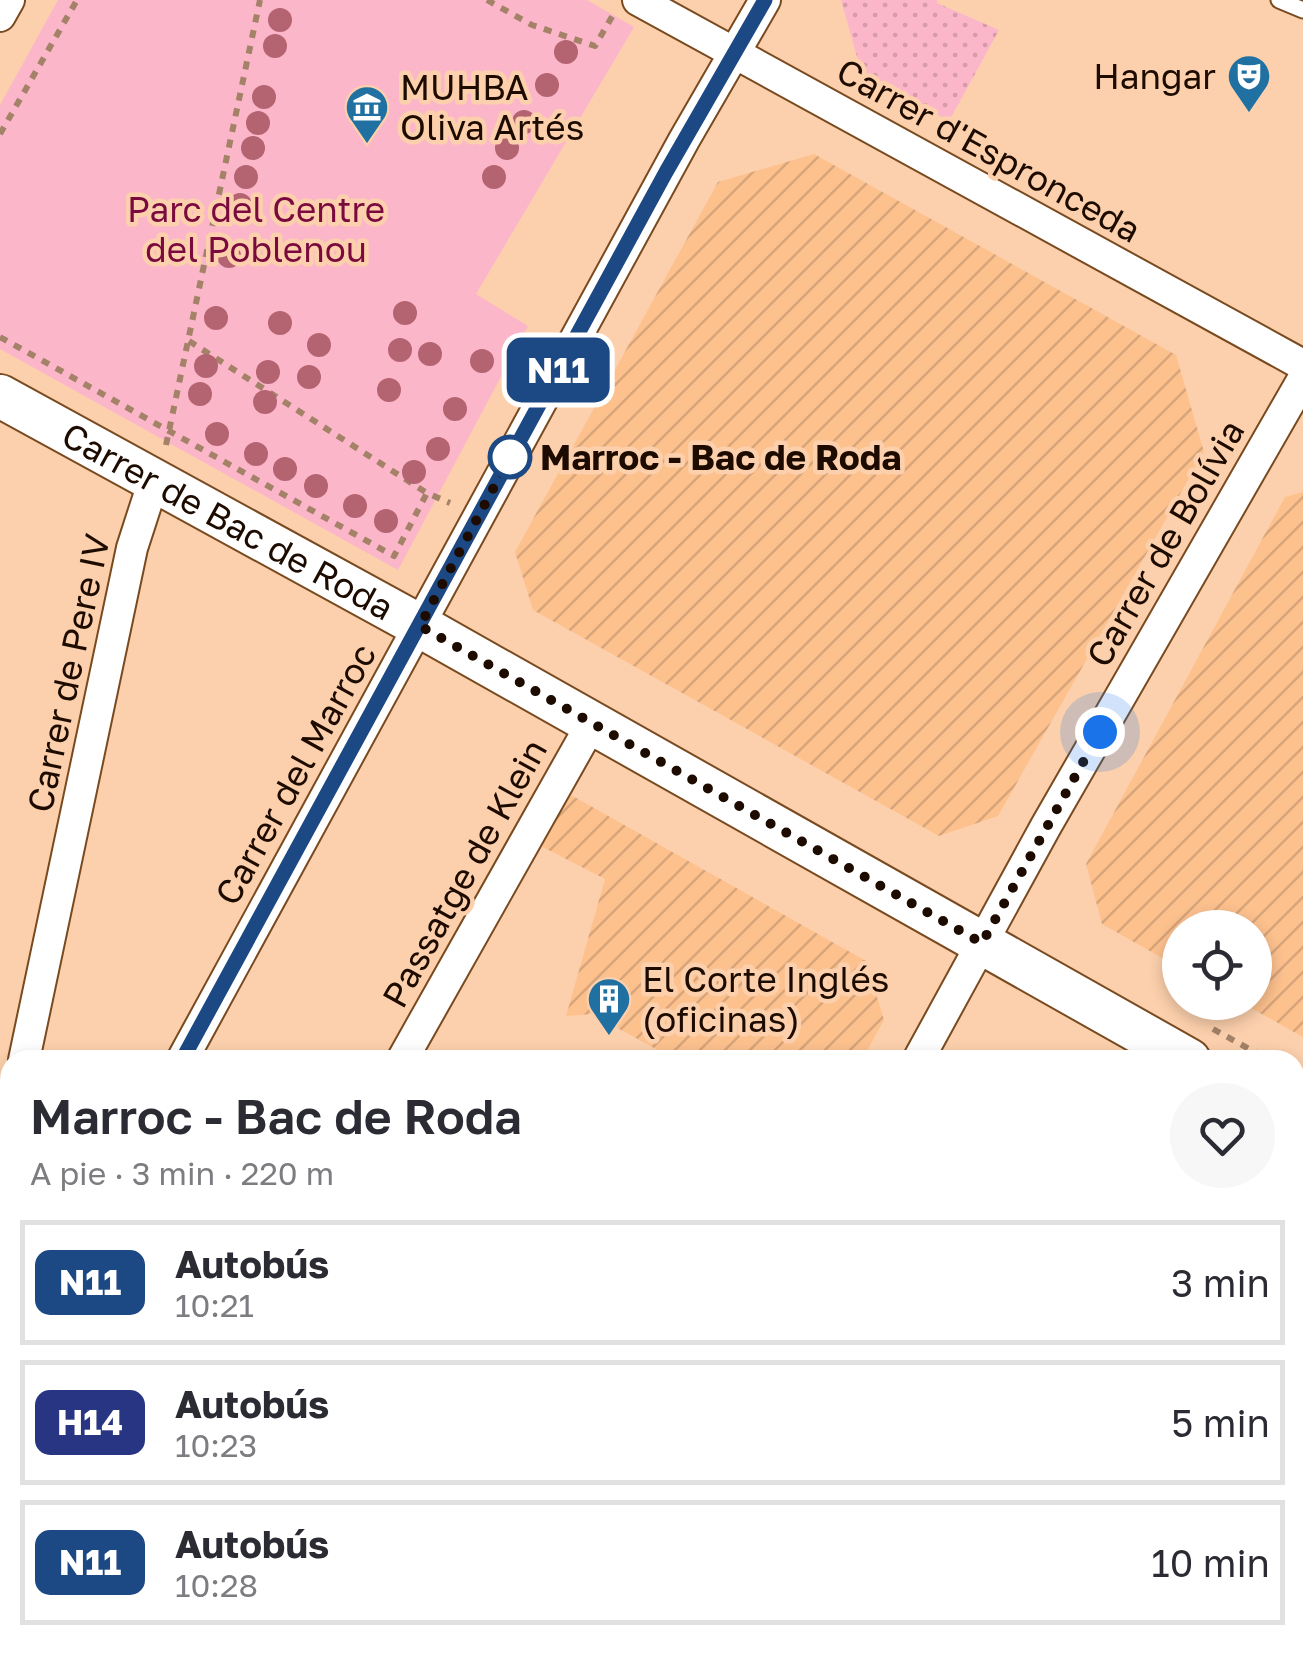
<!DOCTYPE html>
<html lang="es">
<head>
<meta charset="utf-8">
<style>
  :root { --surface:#fff; --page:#f7f7f7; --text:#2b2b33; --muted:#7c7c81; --line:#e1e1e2 }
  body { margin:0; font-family:"Golos Text",sans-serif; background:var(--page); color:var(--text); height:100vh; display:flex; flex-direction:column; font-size:38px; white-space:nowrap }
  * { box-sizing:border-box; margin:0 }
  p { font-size:32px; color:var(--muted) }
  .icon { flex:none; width:55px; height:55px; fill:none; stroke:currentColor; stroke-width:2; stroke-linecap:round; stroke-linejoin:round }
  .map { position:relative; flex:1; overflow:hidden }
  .drawer { position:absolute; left:0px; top:1050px; width:1305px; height:612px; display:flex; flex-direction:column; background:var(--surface); border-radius:30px 30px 0 0; box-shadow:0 5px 15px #0003 }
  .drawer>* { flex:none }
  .badge { padding:0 20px; border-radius:15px; font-size:35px; line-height:65px }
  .fabs { position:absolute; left:1162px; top:910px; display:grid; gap:20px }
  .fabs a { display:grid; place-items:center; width:110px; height:110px; border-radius:50%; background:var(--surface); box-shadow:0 5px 15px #0003; font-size:50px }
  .you { position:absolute; width:50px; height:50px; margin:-25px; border:8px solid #fff; border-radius:50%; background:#1a73e8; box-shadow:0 0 0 15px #1a73e833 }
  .map>.badge { position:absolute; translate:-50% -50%; box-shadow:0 0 0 5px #fff }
  .round { display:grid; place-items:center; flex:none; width:105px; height:105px; border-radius:52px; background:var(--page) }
  .summary { display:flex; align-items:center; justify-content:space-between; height:170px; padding:0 30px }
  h1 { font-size:48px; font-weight:600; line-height:75px }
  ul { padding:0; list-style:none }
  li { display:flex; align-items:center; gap:30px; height:125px; margin:0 20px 15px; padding:0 10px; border:5px solid var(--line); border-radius:0px }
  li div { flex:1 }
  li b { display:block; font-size:38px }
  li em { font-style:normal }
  li .badge { min-width:110px; font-weight:700; text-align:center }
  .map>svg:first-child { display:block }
  .industrial { fill:url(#industrial-furrows) }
  .grass { fill:url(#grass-dots) }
  .park { fill:#fbb6c9 }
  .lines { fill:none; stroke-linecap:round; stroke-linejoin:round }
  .service-casing { stroke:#794a1f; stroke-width:19 }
  .minor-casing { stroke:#794a1f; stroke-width:34 }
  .secondary-casing { stroke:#794a1f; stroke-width:46 }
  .path { stroke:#a48268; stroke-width:6; stroke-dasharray:8 8; stroke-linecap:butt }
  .service { stroke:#fff; stroke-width:15 }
  .minor { stroke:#fff; stroke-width:30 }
  .secondary { stroke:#fff; stroke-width:42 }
  .tree { fill:#b46370 }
  .line-casing { stroke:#fff; stroke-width:22 }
  .line { stroke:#1c4883; stroke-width:15 }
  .walk { stroke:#1d0b00; stroke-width:10; stroke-dasharray:0 18 }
  .stop-dot { fill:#fff; stroke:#1c4883; stroke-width:5 }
  .labels { text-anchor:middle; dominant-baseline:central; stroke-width:9; stroke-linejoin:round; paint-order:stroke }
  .poi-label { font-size:35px; fill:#1d0b00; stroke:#fcd0ac; text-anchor:start }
  .street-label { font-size:35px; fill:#1d0b00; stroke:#fcd0ac }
  .park-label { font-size:35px; fill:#7a0a3e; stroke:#fcd0ac }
  .stop-label { font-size:35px; font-weight:bold; fill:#1d0b00; stroke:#fcd0ac; text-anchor:start }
</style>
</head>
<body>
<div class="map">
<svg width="1303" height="1662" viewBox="0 0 1303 1662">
  <defs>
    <pattern id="industrial-furrows" width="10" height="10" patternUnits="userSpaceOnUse" patternTransform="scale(2.5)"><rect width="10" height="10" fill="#fdc18e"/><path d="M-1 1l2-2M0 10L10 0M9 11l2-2" fill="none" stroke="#d8a479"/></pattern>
    <pattern id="grass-dots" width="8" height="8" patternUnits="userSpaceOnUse" patternTransform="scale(2.5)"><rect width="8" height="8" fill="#fbb6c9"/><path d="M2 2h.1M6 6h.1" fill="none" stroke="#d79bab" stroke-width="1.8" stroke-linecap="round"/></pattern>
  </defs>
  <rect width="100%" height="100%" fill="#fcd0ac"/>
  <!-- industrial -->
  <g class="industrial">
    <polygon points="814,154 1176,355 1204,452 998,816 939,836 533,610 515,552 718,182"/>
    <polygon points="1303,492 1303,1037 1242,1003 1255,1002 1255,928 1180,928 1180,968 1102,924 1086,864 1285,497"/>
    <polygon points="571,795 866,961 884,1020 862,1060 676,1060 592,1014 566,1016 605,879 541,846"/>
    <polygon points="647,1653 827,1652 845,1662 642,1662"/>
  </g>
  <!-- grass -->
  <g class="grass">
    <polygon points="841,0 937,0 937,3 999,30 949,121 861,71"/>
    <polygon points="1075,1653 1181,1653 1199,1662 1092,1662"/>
  </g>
  <!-- park -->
  <polygon class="park" points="58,0 587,0 634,27 476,294 528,326 398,570 0,349 0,105"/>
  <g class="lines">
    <!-- service casing -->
    <g class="service-casing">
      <polyline id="service" points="1279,0 1303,10"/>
    </g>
    <!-- minor casing -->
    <g class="minor-casing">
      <g id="minor">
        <polyline points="638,0 1303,365"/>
        <polyline points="0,16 9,0"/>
        <polyline points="24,1060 132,548 154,480"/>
        <polyline points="182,1060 684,140 765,0"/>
        <polyline points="402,1060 592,723"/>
        <polyline points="918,1060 1046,826 1303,379"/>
        <polyline points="0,1186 10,1141"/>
        <polyline points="587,1662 592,1652"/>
      </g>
    </g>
    <!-- secondary casing -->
    <g class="secondary-casing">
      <g id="secondary">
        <path id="s1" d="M0 396 420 626 1189 1060"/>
        <polyline points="1295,1119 1303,1123"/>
      </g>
    </g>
    <!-- path -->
    <g class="path">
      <polyline points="487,0 532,25 595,46 613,15"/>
      <polyline points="0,134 77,0"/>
      <polyline points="0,337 394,556 427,493 450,503"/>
      <polyline points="189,341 427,493"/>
      <polyline points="166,445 260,0"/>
      <polyline points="1213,1029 1269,1060"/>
      <polyline points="1295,1074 1303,1079"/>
      <polyline points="0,1464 9,1465"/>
      <polyline points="143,1662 146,1652"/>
      <polyline points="293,1662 297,1652"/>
    </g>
    <!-- service -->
    <use href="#service" class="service"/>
    <!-- minor -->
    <use href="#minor" class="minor"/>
    <!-- secondary -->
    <use href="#secondary" class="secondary"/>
  </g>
  <!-- trees -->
  <g class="tree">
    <circle cx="280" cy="20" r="12"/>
    <circle cx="275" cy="46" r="12"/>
    <circle cx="566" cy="52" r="12"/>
    <circle cx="547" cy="85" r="12"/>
    <circle cx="264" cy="97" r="12"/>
    <circle cx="524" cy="122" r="12"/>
    <circle cx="258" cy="123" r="12"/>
    <circle cx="253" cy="148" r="12"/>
    <circle cx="507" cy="148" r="12"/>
    <circle cx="246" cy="177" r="12"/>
    <circle cx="494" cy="177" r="12"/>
    <circle cx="240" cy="205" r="12"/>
    <circle cx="229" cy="256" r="12"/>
    <circle cx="405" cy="313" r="12"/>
    <circle cx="216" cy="318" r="12"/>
    <circle cx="280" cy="323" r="12"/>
    <circle cx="319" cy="345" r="12"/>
    <circle cx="400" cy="350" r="12"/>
    <circle cx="430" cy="354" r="12"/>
    <circle cx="482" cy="361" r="12"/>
    <circle cx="206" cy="366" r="12"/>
    <circle cx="268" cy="372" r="12"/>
    <circle cx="309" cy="377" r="12"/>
    <circle cx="389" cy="390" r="12"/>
    <circle cx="200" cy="394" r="12"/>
    <circle cx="265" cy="402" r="12"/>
    <circle cx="455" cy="409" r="12"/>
    <circle cx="217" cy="434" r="12"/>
    <circle cx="438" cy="449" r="12"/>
    <circle cx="256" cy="454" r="12"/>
    <circle cx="285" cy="469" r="12"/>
    <circle cx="414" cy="472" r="12"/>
    <circle cx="316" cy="486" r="12"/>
    <circle cx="355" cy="506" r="12"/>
    <circle cx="386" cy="521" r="12"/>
  </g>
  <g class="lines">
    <!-- line casing -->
    <g class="line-casing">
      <polyline id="line" points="182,1060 666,172 765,0"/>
    </g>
    <!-- line -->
    <use href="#line" class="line"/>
    <!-- walk -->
    <polyline class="walk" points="510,457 420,626 982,943 1100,732"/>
  </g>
  <!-- icons -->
  <defs>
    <g id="theatre-pin" transform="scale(2.25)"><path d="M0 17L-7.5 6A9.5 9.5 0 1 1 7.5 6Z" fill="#2071a2" stroke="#fcd0ac"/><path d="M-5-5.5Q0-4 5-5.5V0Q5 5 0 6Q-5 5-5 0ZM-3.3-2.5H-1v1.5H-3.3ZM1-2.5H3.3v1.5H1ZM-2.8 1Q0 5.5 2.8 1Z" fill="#fff"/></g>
    <g id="museum-pin" transform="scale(2.25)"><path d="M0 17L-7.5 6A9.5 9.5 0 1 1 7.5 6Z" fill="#2071a2" stroke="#fcd0ac"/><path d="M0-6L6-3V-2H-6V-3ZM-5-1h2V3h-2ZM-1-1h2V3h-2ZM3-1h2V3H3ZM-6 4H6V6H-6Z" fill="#fff"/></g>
    <g id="building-pin" transform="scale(2.25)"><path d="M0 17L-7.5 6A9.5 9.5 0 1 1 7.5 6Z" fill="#2071a2" stroke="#fcd0ac"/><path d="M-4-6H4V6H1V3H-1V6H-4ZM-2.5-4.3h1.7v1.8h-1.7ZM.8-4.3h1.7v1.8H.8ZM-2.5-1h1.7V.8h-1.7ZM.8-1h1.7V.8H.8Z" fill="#fff"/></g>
  </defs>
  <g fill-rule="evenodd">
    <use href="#theatre-pin" x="1249" y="76"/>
    <use href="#museum-pin" x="367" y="107"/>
    <use href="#building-pin" x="609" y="999"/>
  </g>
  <!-- markers -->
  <circle class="stop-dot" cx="510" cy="457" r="20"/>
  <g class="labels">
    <!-- poi labels -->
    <g class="poi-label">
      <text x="1216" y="76" text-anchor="end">Hangar</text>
      <text x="400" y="87">MUHBA<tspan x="400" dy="40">Oliva Artés</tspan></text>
      <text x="642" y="979">El Corte Inglés<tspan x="642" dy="40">(oficinas)</tspan></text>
    </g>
    <!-- street labels -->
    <g class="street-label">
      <text transform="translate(989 150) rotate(29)">Carrer d'Espronceda</text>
      <text stroke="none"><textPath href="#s1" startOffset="260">Carrer de Bac de Roda</textPath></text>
      <text transform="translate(1165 543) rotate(-60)">Carrer de Bolívia</text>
      <text transform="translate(68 673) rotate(-78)">Carrer de Pere IV</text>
      <text transform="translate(295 774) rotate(-61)">Carrer del Marroc</text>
      <text transform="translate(464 873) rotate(-61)">Passatge de Klein</text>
    </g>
    <!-- park labels -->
    <g class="park-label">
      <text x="256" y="209">Parc del Centre<tspan x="256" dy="40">del Poblenou</tspan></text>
    </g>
    <!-- stop labels -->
    <g class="stop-label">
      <text x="540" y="457">Marroc - Bac de Roda</text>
    </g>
  </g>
</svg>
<div class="fabs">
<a><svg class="icon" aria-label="locate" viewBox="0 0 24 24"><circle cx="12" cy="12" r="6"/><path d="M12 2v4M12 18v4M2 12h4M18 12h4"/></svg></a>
</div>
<div class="you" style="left:1100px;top:732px"></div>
<b class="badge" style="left:558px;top:370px;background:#1c4883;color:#fff">N11</b>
<section class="drawer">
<div class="summary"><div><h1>Marroc - Bac de Roda</h1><p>A pie · 3 min · 220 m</p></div><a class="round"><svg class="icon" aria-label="heart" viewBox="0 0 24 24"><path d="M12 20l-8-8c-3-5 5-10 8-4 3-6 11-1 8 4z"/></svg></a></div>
<ul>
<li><span class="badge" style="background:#1c4883;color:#fff">N11</span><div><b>Autobús</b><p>10:21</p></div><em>3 min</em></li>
<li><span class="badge" style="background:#283583;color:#fff">H14</span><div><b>Autobús</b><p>10:23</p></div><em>5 min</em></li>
<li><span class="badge" style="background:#1c4883;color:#fff">N11</span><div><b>Autobús</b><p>10:28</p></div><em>10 min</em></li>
</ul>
</section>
</div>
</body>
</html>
